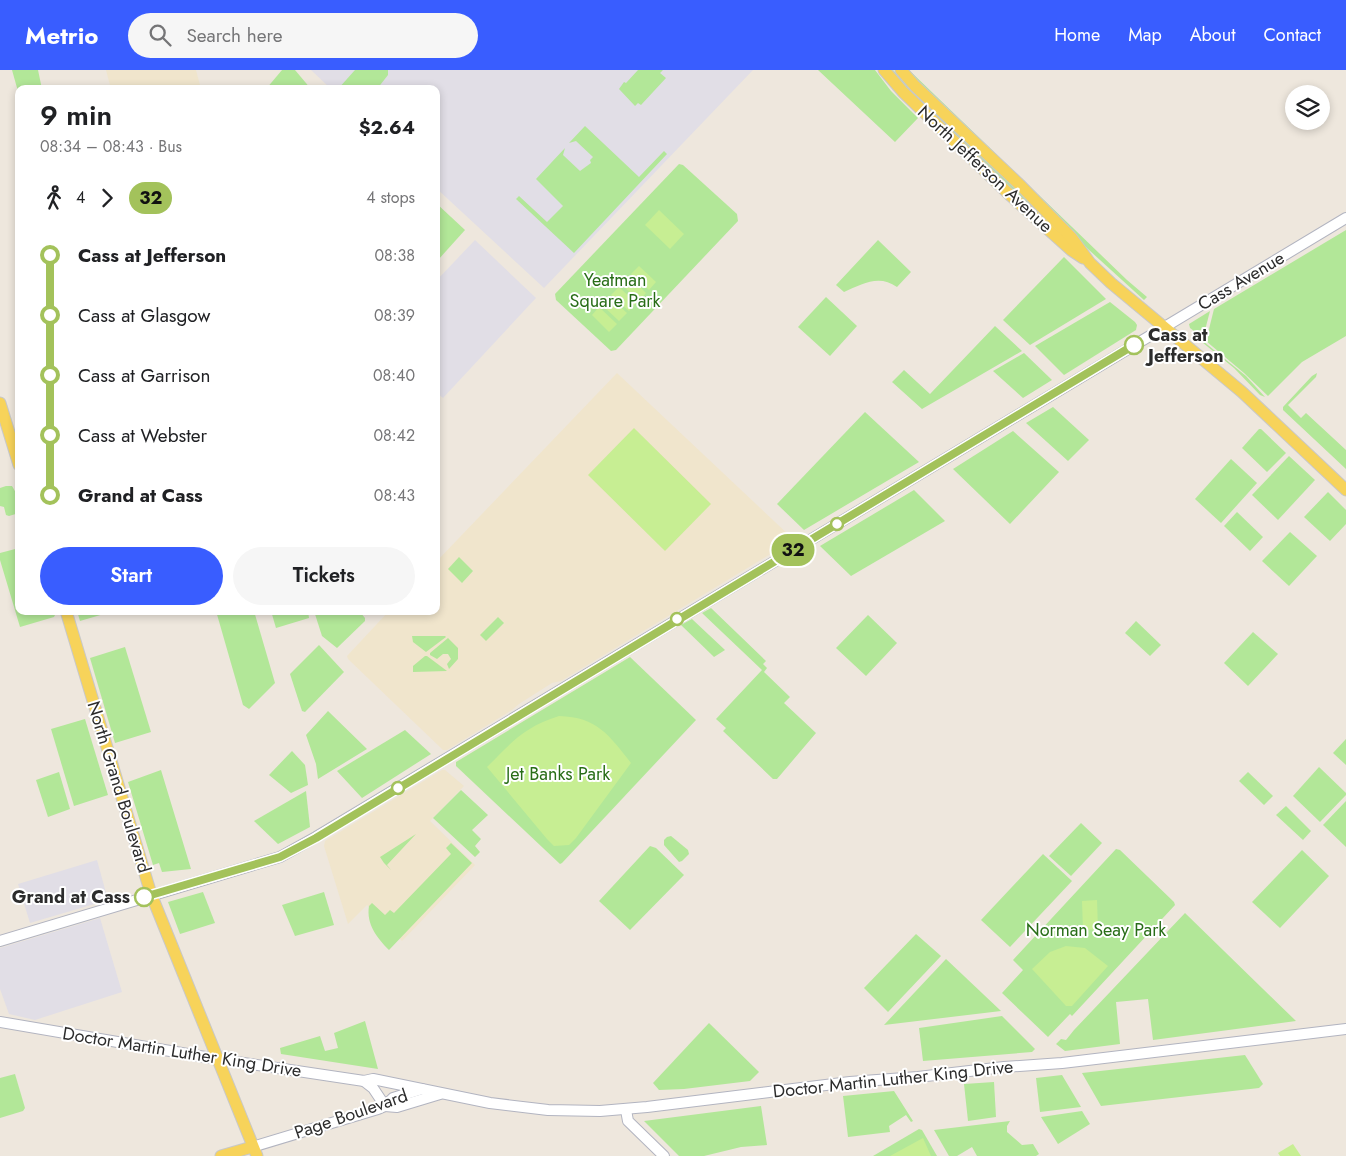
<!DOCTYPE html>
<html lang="en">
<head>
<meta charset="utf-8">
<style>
  :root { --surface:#fff; --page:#f6f6f6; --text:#202124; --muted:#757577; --accent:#395dff }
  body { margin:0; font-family:Jost,sans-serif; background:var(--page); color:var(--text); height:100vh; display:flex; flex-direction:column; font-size:19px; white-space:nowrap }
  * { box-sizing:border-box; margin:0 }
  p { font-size:16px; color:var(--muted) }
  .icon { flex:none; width:28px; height:28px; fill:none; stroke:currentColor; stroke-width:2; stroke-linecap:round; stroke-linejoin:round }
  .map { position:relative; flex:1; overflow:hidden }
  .details { position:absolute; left:15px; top:15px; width:425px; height:530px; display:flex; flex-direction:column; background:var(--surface); border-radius:10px; box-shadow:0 2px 8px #0003 }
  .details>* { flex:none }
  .badge { padding:0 10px; border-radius:16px; font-size:18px; line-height:32px }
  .fabs { position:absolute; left:1285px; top:15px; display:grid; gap:10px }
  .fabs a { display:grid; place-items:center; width:45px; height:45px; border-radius:50%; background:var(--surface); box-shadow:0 2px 8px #0003; font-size:25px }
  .map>.badge { position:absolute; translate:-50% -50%; box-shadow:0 0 0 2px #fff }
  .legs { display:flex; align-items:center; gap:8px; height:55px; padding:0 25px; font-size:16px }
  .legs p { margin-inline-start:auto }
  .headline { display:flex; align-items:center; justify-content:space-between; height:85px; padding:0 25px }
  h1 { font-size:28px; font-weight:600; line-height:38px }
  .action { display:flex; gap:10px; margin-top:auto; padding:10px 25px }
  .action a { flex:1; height:58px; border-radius:30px; background:var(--accent); color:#fff; font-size:20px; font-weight:600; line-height:58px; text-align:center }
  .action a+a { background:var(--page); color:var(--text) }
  ul { padding:0 25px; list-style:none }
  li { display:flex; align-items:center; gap:18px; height:60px; font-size:19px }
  li i { display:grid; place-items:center; width:8px; height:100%; margin:0 6px; background:currentColor }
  li i::after { content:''; width:12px; height:12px; margin:-6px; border:4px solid; border-radius:50%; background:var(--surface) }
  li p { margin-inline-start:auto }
  li:first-child i { background:linear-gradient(#0000 50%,currentColor 0) }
  li:last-child i { background:linear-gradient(currentColor 50%,#0000 0) }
  header { display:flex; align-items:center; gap:30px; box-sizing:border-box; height:70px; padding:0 25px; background:var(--accent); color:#fff }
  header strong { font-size:24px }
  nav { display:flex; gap:28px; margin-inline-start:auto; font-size:18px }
  .search { width:350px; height:45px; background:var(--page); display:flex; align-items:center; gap:12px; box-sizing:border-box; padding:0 18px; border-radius:28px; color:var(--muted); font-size:19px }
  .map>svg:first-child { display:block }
  .industrial { fill:#e1dee6 }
  .education { fill:#f0e5cc }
  .green { fill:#b2e798 }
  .pitch { fill:#c7ee93 }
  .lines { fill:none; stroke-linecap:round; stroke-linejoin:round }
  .secondary-casing { stroke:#b2b4c0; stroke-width:12 }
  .primary-casing { stroke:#c8c8c8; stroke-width:13 }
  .secondary { stroke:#fff; stroke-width:10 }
  .primary { stroke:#f7d35a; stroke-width:11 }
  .line-1-casing { stroke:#fff; stroke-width:11 }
  .line-1 { stroke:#a3c25b; stroke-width:8 }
  .stop-1-dot { fill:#fff; stroke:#a3c25b; stroke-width:2.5 }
  .labels { text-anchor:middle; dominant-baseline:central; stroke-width:4; stroke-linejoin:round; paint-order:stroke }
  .street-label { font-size:18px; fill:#2c2c2c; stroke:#fff }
  .park-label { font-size:18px; fill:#286d17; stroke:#fff }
  .stop-label { font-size:18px; font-weight:bold; fill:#2c2c2c; stroke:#fff; text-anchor:start }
</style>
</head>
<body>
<header>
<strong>Metrio</strong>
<div class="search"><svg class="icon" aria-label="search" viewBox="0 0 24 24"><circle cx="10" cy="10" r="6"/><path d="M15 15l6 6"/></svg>Search here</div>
<nav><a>Home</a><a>Map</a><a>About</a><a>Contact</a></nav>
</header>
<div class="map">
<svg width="1346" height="1086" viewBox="0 0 1346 1086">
  <rect width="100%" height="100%" fill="#eee7dd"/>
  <!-- industrial -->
  <g class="industrial">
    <polygon points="311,0 753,0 544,218 436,118 436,19 331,19"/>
    <polygon points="475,170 536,228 443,328 436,322 436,211"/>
    <polygon points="97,790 108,830 30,853 18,814"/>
    <polygon points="100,848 122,922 35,950 9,944 0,919 0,878"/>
  </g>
  <!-- education -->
  <g class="education">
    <polygon points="106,0 196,0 201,19 111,19"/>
    <polygon points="617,303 791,467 792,471 561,611 552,613 519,634 512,640 447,680 443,680 348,589 347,586 389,541 436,541 436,492"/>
    <polygon points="442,700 445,700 464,716 430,751 475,795 402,871 367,835 348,854 324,776 325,771"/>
  </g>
  <!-- green -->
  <g class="green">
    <polygon points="12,0 38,0 42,19 19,19 19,25"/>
    <polygon points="282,0 295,0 311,19 266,19"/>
    <polygon points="355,0 388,0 388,5 377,19 338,19"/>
    <polygon points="638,0 663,0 660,3 666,8 641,35 638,33 635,36 619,19 624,12 626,13"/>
    <polygon points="818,0 875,0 891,21 918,48 895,72"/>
    <polygon points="889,0 893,0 911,20 935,38 1068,170 1010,120"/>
    <polygon points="907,0 909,0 1127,210 1147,227 1144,230 1089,180"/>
    <polygon points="585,56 639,107 664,81 667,84 574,183 516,129 519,126 547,152 563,136 536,109 565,78 563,85 580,101 591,93 590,90 593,87 576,71 569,73"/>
    <polygon points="679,94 683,95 737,144 738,151 616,280 611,281 556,230 555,224"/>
    <polygon points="436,133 465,160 438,190 436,189"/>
    <polygon points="1346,160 1346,266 1302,292 1268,326 1244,303 1206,271 1214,239"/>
    <path d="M878 170 911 202 897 217C879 204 862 214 844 222L836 215Z"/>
    <polygon points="1064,187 1106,229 1030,275 1003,250"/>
    <polygon points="826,227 857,256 830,286 798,257"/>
    <polygon points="1110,232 1135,252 1137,255 1136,260 1064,305 1035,276"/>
    <polygon points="1210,241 1203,268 1190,258 1189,254"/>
    <polygon points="995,256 1022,281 922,339 892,312 904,300 930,324"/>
    <polygon points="1193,263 1246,306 1265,327 1260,325 1234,298 1192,264"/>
    <polygon points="1024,283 1052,310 1023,328 993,301"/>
    <polygon points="1317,303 1316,307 1288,335 1301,348 1306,343 1346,380 1346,399 1283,340 1283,337 1312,306"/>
    <polygon points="1053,337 1089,370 1068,391 1026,353"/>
    <polygon points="865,342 919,392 804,460 777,434"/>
    <polygon points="1259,359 1261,359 1286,383 1267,402 1242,378"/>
    <polygon points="1013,361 1059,402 1010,454 953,399"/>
    <polygon points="1289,386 1315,410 1278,450 1252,425"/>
    <polygon points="1231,389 1257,413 1221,453 1195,429"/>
    <polygon points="6,416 12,416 19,428 19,443 9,446 6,445 4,437 0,436 0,418"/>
    <polygon points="914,420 945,451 851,506 820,476"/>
    <polygon points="1328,422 1346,440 1346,454 1330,471 1304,447"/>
    <polygon points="1237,442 1263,467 1250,481 1224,456"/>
    <polygon points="1290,462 1317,486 1289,516 1262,491"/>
    <polygon points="19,478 19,541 54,541 55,545 54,547 20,557 0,490 0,483"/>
    <polygon points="459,487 473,501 462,513 448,499"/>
    <polygon points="711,538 766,591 763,594 767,598 764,602 790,627 784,633 816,663 777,709 773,709 723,661 726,658 716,649 762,600 702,543"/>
    <polygon points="77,541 114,541 80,551"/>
    <polygon points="216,541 254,541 275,613 249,639 243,635"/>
    <polygon points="271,541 308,541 309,548 276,558"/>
    <polygon points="314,541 359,541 365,548 365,551 337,578 322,566"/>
    <polygon points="868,545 897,573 866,606 836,578"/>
    <polygon points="498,547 504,553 486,571 480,565"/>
    <polygon points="692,549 725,580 714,587 681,555"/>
    <polygon points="1136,551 1161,575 1150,586 1125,563"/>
    <polygon points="1253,562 1278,584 1248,616 1224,593"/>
    <polygon points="412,566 445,566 446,567 426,582 413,572"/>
    <polygon points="448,568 458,578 458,589 449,599 447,594 451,589 448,584 443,584 437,589 430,585 430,583"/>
    <polygon points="319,575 344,602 305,642 302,641 290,604"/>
    <polygon points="125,577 151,662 115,673 90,588"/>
    <polygon points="425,586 427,586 447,601 413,602 413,596"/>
    <polygon points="630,587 696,650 562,793 560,794 456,696 456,692"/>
    <polygon points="328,641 367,679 318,709 316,694 306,665"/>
    <polygon points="85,649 108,725 74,736 51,659"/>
    <polygon points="405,660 431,684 362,728 337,701"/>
    <polygon points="1346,669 1346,695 1333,683"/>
    <polygon points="292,681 305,695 308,715 291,723 269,705"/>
    <polygon points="1319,697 1346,723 1346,725 1320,752 1293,726"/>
    <polygon points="161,700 191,799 162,802 159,793 153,795 128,712"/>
    <polygon points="59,702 70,739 48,747 36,710"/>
    <polygon points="1248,702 1273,726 1264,735 1239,711"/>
    <polygon points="461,720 488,745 472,760 481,769 475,776 480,782 475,787 433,748"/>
    <polygon points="306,721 310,757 278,774 254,751"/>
    <polygon points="1346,731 1346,777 1323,755"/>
    <polygon points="1286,736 1311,761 1303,770 1276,745"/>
    <polygon points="1081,753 1102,773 1071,806 1049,786"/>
    <polygon points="416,764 387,795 391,800 384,793 380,787"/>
    <polygon points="671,766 688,780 689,784 682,791 679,792 664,775 664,770 667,767"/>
    <path d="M451 773 472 793 389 880C377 868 366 854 369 836L372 833 385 845 390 840 394 843 451 784 446 778Z"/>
    <polygon points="650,776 656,778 684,805 630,860 599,831"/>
    <polygon points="1116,779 1120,780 1174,832 1175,835 1072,946 1070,944 1048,967 1002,923 1023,900 1013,890"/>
    <polygon points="1302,780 1329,806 1280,858 1252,832"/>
    <polygon points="1043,784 1072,811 1010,877 981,850"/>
    <polygon points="203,822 215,853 180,864 168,832"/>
    <polygon points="324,822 334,855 295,866 282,835"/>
    <polygon points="1185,843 1296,951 1153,970 1148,929 1116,932 1120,974 1065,981 1056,974 1061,969 1066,970 1074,960"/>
    <polygon points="916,864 941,886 888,942 864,918"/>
    <polygon points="946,889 1001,941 884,955"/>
    <polygon points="1002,946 1035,979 1032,982 923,991 919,958"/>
    <polygon points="365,951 378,999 281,984 280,978 320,966 325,981 338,978 334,963"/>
    <polygon points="709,953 759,1002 750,1011 684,1019 659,1020 653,1013"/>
    <polygon points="1245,985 1263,1014 1259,1018 1101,1036 1082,1003"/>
    <polygon points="15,1004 25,1038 23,1041 0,1048 0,1008"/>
    <polygon points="1062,1005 1081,1037 1040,1042 1036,1008"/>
    <polygon points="994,1012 996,1047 968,1051 964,1014"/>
    <polygon points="894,1021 913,1051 911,1052 906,1045 889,1056 890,1062 848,1067 843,1026"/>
    <polygon points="761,1036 767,1075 741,1077 704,1086 679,1086 644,1051"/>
    <polygon points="1082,1041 1090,1054 1058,1074 1041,1047"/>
    <polygon points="1010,1051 1007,1056 1007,1062 1022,1075 1033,1074 1039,1084 1036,1086 977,1086 972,1077 957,1086 949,1086 934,1060"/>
    <polygon points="919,1059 922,1060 937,1086 873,1086"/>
  </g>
  <!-- pitch -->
  <g class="pitch">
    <polygon points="659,140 684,164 670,179 645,155"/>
    <polygon points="639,196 656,212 649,220 631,204"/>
    <polygon points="629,206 646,223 639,231 621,214"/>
    <polygon points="619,217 636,233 629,241 611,225"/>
    <polygon points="609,227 627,243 619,251 602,235"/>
    <polygon points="599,237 617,254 609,262 592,245"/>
    <polygon points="634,358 711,434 665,481 588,405"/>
    <path d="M559 646C597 647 609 665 631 693L576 768 569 775 554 776 547 769 487 697C512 672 524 657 559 646Z"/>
    <polygon points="1097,830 1098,859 1083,860 1082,831"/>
    <polygon points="1066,876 1085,878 1108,896 1072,936 1066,936 1032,899 1050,882"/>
    <polygon points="923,1068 931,1086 890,1086"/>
    <polygon points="1293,1074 1301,1086 1280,1086 1278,1083"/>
  </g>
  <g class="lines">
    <!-- secondary casing -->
    <g class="secondary-casing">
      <g id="secondary">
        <polyline points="0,871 280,787 316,767 1346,148"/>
        <polyline points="0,952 217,989 364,1011 373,1009 490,1033 548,1040 600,1041 647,1037 850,1012 918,1007 1004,997 1062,993 1346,959"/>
        <polyline points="364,1011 373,1018 385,1036"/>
        <polyline points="385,1036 397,1037 440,1024"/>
        <polyline points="626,1040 628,1051 664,1086"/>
        <polyline points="252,1077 378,1039 385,1036 393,1028 422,1019"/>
      </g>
    </g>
    <!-- primary casing -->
    <g class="primary-casing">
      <g id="primary">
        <polyline points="884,0 903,22 1011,126 1071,180 1083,188"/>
        <polyline points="901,0 915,16 1021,116 1071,167 1090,193 1111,213 1242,322 1346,420"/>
        <polyline points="0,333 19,395"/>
        <polyline points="66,541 151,824 257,1086"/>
        <polyline points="221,1086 252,1077"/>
      </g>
    </g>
    <!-- secondary -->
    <use href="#secondary" class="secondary"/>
    <!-- primary -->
    <use href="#primary" class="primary"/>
  </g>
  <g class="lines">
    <!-- line-1 casing -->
    <g class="line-1-casing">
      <polyline id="line-1" points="144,827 280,787 316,768 1134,275"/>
    </g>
    <!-- line-1 -->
    <use href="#line-1" class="line-1"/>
  </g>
  <!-- markers -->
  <g class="stop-1-dot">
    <circle cx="1134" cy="275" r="9"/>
    <circle cx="837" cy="454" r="6"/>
    <circle cx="677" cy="549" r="6"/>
    <circle cx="398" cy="718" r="6"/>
    <circle cx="144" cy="827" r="9"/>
  </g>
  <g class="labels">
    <!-- street labels -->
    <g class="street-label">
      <text transform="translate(985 99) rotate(43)">North Jefferson Avenue</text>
      <text transform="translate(1241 211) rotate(-31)">Cass Avenue</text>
      <text transform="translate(119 717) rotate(73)">North Grand Boulevard</text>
      <text transform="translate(182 982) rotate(9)">Doctor Martin Luther King Drive</text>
      <text transform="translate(893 1009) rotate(-6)">Doctor Martin Luther King Drive</text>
      <text transform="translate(351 1044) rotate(-19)">Page Boulevard</text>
    </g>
    <!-- park labels -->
    <g class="park-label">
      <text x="615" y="210">Yeatman<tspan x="615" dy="21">Square Park</tspan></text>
      <text x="558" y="704">Jet Banks Park</text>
      <text x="1096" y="860">Norman Seay Park</text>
    </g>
    <!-- stop labels -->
    <g class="stop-label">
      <text x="1148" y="265">Cass at<tspan x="1148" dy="21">Jefferson</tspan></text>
      <text x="130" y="827" text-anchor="end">Grand at Cass</text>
    </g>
  </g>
</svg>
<div class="fabs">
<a><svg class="icon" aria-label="layers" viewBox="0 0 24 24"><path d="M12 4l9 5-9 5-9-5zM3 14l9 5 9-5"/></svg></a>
</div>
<b class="badge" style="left:793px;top:480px;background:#a3c25b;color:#111">32</b>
<section class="details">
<div class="headline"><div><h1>9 min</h1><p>08:34 – 08:43 · Bus</p></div><b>$2.64</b></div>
<div class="legs"><svg class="icon" aria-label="walk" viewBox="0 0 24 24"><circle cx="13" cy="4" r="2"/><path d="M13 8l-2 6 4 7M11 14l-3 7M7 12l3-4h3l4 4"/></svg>4<svg class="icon" aria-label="forward" viewBox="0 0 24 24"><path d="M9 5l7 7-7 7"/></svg><b class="badge" style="background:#a3c25b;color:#111">32</b><p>4 stops</p></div>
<ul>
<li><i style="color:#a3c25b"></i><b>Cass at Jefferson</b><p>08:38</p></li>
<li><i style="color:#a3c25b"></i><span>Cass at Glasgow</span><p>08:39</p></li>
<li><i style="color:#a3c25b"></i><span>Cass at Garrison</span><p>08:40</p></li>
<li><i style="color:#a3c25b"></i><span>Cass at Webster</span><p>08:42</p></li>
<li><i style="color:#a3c25b"></i><b>Grand at Cass</b><p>08:43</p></li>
</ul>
<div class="action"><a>Start</a><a>Tickets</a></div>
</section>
</div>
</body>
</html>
